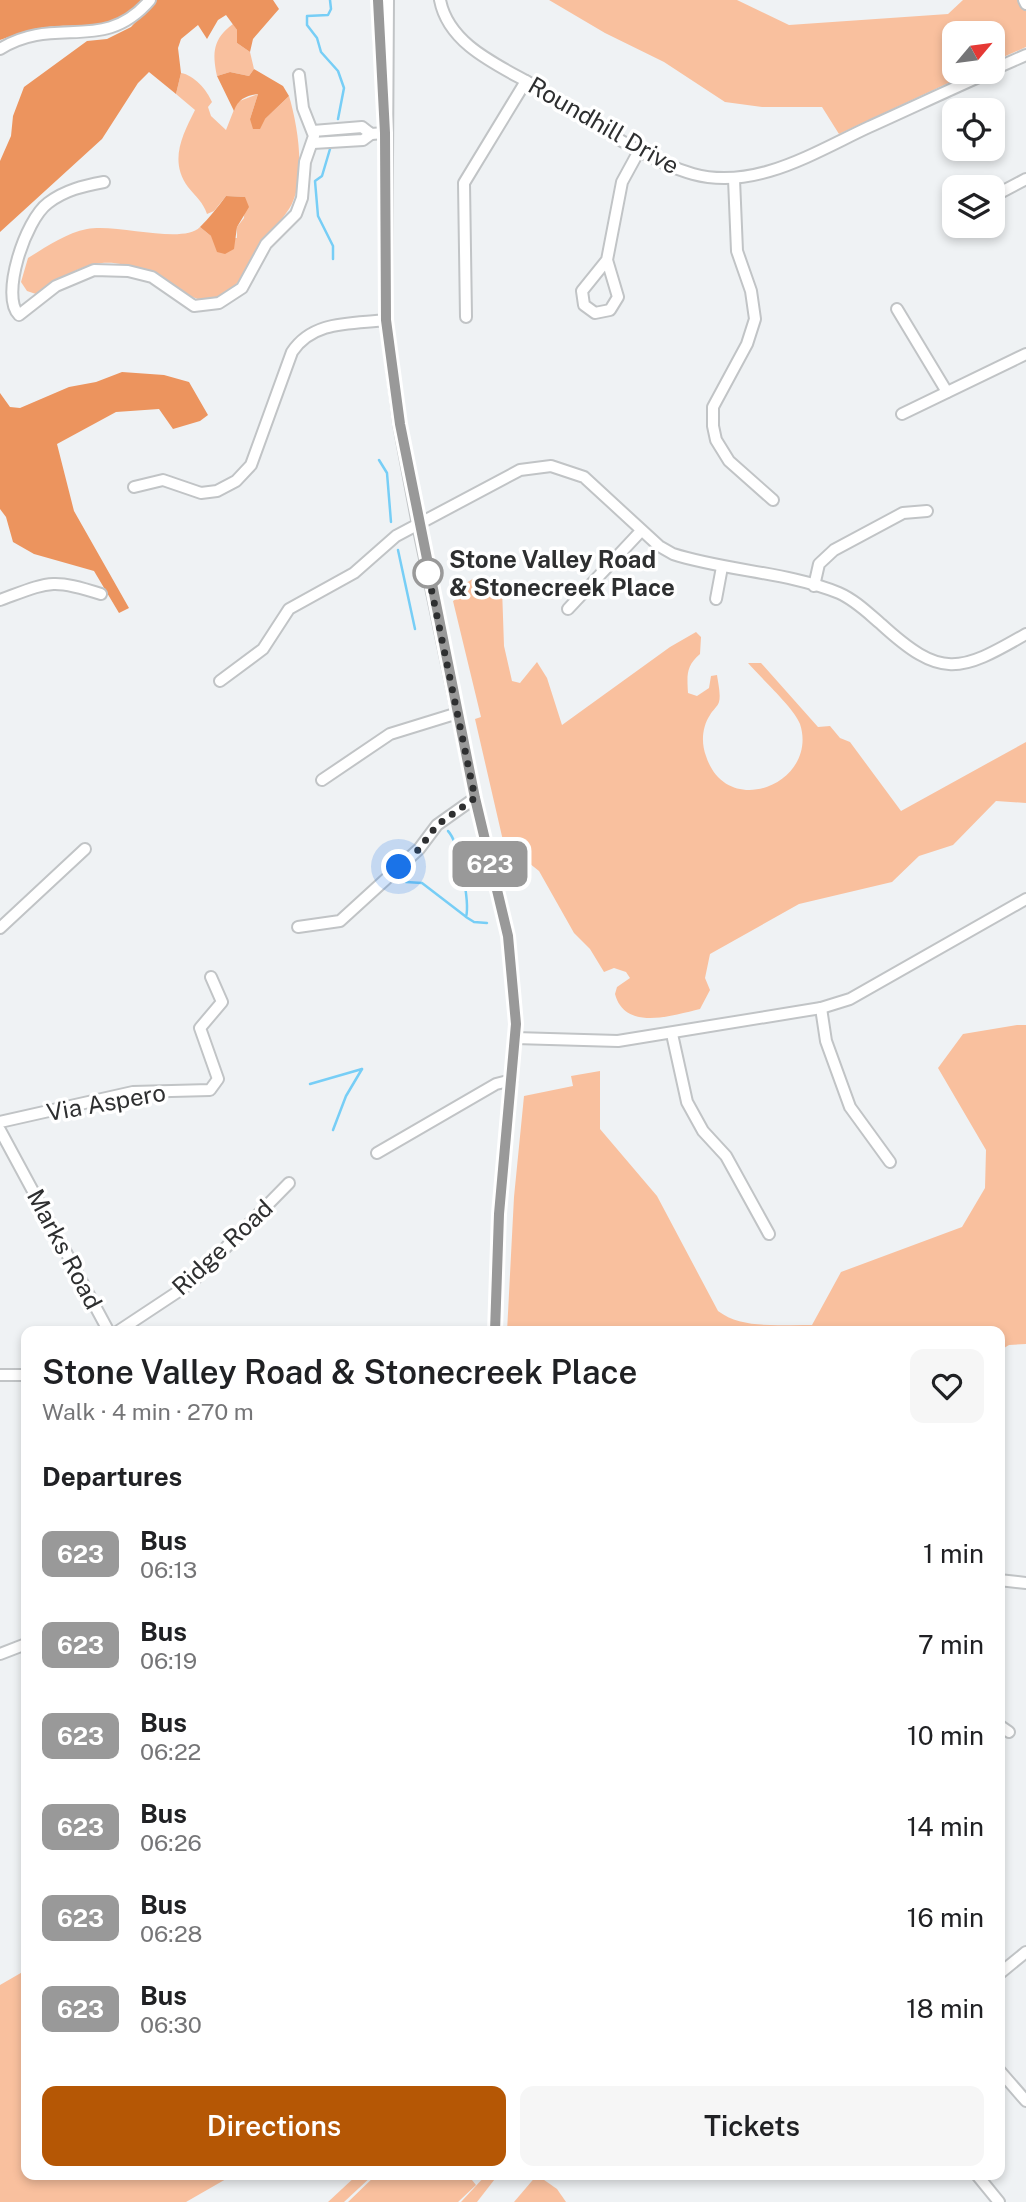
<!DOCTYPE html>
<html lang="en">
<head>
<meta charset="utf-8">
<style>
  :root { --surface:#fff; --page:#f6f6f6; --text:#202124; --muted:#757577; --accent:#b55705 }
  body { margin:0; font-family:"Public Sans",sans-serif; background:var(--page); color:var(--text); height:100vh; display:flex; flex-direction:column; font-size:26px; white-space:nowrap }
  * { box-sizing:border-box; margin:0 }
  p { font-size:23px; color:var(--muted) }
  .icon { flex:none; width:38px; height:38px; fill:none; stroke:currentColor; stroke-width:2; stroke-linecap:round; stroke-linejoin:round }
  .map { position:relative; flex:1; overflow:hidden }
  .sheet { position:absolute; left:21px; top:1326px; width:984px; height:854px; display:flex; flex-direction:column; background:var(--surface); border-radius:14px; box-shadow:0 4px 10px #0003 }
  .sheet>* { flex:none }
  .badge { padding:0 14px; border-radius:10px; font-size:24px; line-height:46px }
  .needle { width:46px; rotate:61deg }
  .tools { position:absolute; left:942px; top:21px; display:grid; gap:14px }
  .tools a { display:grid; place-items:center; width:63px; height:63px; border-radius:14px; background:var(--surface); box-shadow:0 4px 10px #0003; font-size:35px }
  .you { position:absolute; width:35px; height:35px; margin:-18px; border:5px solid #fff; border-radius:50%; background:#1a73e8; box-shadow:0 0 0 10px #1a73e833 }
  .map>.badge { position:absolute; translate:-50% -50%; box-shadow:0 0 0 4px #fff }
  h2 { padding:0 21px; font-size:26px; line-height:63px }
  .round { display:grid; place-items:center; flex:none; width:74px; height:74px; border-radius:14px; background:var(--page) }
  .head { display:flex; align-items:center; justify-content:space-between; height:119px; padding:0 21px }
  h1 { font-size:33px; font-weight:600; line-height:52px }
  .button { display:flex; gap:14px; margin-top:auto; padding:14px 21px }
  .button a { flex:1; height:80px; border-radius:14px; background:var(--accent); color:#fff; font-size:28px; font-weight:600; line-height:80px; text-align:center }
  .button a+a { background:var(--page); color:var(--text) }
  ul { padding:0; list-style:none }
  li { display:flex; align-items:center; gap:21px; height:91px; padding:0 21px }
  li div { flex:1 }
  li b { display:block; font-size:26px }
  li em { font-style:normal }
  li .badge { min-width:77px; font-weight:700; text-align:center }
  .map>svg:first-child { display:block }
  .green { fill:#f9c09e }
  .forest { fill:#ec945e }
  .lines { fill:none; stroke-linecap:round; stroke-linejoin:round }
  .stream { stroke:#77cef6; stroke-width:2.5 }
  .minor-casing { stroke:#c1c4c6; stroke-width:14 }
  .minor { stroke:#fff; stroke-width:10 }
  .line-casing { stroke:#fff; stroke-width:16 }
  .line { stroke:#999; stroke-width:10 }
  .walk { stroke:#2e2f30; stroke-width:7; stroke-dasharray:0 12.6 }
  .stop-dot { fill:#fff; stroke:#999; stroke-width:3.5 }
  .labels { text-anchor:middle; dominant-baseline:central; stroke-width:7; stroke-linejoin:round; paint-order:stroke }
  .street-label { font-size:24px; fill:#2e2f30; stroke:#fff }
  .stop-label { font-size:24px; font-weight:bold; fill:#2e2f30; stroke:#fff; text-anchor:start }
</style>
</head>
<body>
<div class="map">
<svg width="1026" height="2202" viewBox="0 0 1026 2202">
  <rect width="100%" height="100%" fill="#eff2f4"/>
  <!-- green -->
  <g class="green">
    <polygon points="549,0 737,0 789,25 948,14 963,0 1026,0 1026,47 992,62 992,33 954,33 954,72 972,72 839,134 822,107 762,107 725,102 664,62 605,33"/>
    <path d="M233 24 237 30V43L250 52 254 69 249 76 230 72 217 76C212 52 213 39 233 24Z"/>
    <path d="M181 73C194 75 207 90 212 102L208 107 211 116 226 130 237 102 258 94 250 119H265L289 96C298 126 307 181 289 209 280 223 268 233 259 247 246 268 238 294 211 300 198 302 186 294 176 288 113 252 95 255 36 294L27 291 21 282 28 258C46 247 66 233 87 229 117 223 182 245 200 227L211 236 237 238V227L244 218 245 197 226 196 214 211 207 214C203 202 196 197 188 187 169 161 182 136 195 110L176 94Z"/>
    <path d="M476 577 502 588 504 646 512 681 520 683 537 662 547 678 562 725 670 647 696 632 701 637 700 654C686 666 687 675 688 693L697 696 709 688 711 676 717 675C718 682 721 695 719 702 718 706 712 711 710 715 702 727 701 743 706 756 727 821 819 783 800 724 795 709 760 677 748 663H761L818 727 830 726 840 738 850 742 901 811 1026 742V803L996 801 953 845 919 856 892 882 799 904 710 954 705 978 710 990 700 1009C674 1015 625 1032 615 994L617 987 630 978 626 972 614 968 604 972 590 949 574 933 539 871 524 859 507 858 475 719 481 717 453 601 467 592 466 583Z"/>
    <path d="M1017 1025H1026V1344L1009 1345 999 1351V1332H507L514 1197 524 1096 573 1086 571 1076 600 1071V1129L657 1196 718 1311C743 1330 781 1324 812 1325L841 1272 962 1227 985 1188 986 1150 938 1068 963 1034Z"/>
    <polygon points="26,1970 26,2175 233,2175 186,2202 0,2202 0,1985"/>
    <polygon points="357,2175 373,2175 344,2202 328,2202"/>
    <polygon points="376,2175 475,2175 472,2180 476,2185 458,2202 348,2202"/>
    <polygon points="486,2175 498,2175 477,2202 461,2202"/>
    <polygon points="537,2175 557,2189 566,2202 514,2202"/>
  </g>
  <!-- forest -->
  <g class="forest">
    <path d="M0 0H144C108 35 92 22 48 27 32 28 15 35 0 40Z"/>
    <polygon points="156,0 273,0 279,9 253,39 250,52 237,43 237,30 226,15 218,20 207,39 198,25 181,39 178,48 181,73 176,94 149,72 138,83 102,139 0,232 0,161 11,136 13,116 24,87 87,41 107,39 131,27"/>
    <path d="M254 69 283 86 289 96 265 119 260 129H253L250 119 258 94C246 96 238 99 234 111L217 76 230 72 249 76Z"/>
    <path d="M226 196 245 197 249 207 237 227 234 249 225 254 217 252 211 236 200 227C209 218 218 207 226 196Z"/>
    <polygon points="122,372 164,375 189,382 208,415 200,421 173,429 159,409 116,412 57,444 74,511 129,608 119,613 94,571 34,554 13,542 6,517 0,509 0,393 10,407 20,408 69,387 96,382"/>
  </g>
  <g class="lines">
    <!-- stream -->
    <g class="stream">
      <polyline points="330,0 331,9 328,15 307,16 307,25 317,38 321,52 338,71 344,88 338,119"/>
      <polyline points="330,149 322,176 315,181 318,216 333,246 333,259"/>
      <polyline points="379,460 387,473 391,522"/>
      <polyline points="398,550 415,629"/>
      <path d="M448 831C459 842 470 903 466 917L474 922 487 923"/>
      <polyline points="406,882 422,883 465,916"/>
      <polyline points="310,1084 362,1069"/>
      <polyline points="333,1130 346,1096 362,1069"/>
    </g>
    <!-- minor casing -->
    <g class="minor-casing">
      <g id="minor">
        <polyline points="378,0 380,50"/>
        <polyline points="388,0 386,320 399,424 418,525 475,798 508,936 516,1024 499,1214 495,1332"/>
        <path d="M440 0C449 47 503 67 540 89 586 117 642 160 693 174 755 191 815 152 869 127 909 109 949 90 990 72"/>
        <polyline points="1024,0 1026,4"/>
        <path d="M0 49C56 14 103 55 150 0"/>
        <polyline points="992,70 1026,55"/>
        <polyline points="313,131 362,127 371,134 385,133"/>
        <polyline points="313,143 363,140 371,134"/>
        <polyline points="734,179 737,251 751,291 755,319 747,344 713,407 713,426 716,440 729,461 773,500"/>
        <path d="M104 182C83 186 65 190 48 203 25 220 0 297 19 315L56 286 94 270 128 271 152 277 194 306 219 303 242 288 266 244 296 214 302 198 305 162 314 136 303 108 299 75"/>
        <polyline points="992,197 1026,179"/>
        <polyline points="607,260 582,291 584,305 595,313 610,310 618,297 607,260 622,182 640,149"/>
        <polyline points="897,309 947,392"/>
        <polyline points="466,317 464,183 526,81"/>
        <polyline points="902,414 1026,354"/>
        <path d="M134 487 163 480 201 493 217 491 236 481 251 465 292 352C313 320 352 324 386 320"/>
        <polyline points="814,586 819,564 834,550 903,513 927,511"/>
        <polyline points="716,599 722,567"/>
        <path d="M0 600C49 582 51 578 101 594"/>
        <polyline points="568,609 641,531"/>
        <path d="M220 681 263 649 289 609 354 573 396 536 520 470 551 466 584 477 659 546 673 554C726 571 788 572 839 593 855 600 868 613 881 624 941 679 959 673 1026 634"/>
        <polyline points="322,780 390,734 458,713"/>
        <polyline points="298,927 340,921 419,849 437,825 475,798"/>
        <polyline points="0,928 85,849"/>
        <polyline points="821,1008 826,1041 850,1107 890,1162"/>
        <polyline points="672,1034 687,1102 703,1131 726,1156 769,1234"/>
        <polyline points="515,1038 618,1041 821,1008 850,999 1026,899"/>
        <polyline points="0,1122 133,1092 210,1090 218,1079 200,1028 222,1002 211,977"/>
        <polyline points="0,1130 109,1332"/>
        <polyline points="377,1153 496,1084 512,1080"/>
        <polyline points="117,1332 191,1283 289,1183"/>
        <polyline points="0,1375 26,1375"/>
        <polyline points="999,1580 1026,1583"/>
        <polyline points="0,1654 26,1644"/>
        <polyline points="999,1725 1009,1732"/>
        <polyline points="999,1974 1026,1952"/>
        <polyline points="999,2070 1026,2101"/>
        <polyline points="977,2175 999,2202"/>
      </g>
    </g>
    <!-- minor -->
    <use href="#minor" class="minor"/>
  </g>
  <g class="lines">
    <!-- line casing -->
    <g class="line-casing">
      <polyline id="line" points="378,0 385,133 386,320 400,424 475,798 508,936 516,1024 499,1214 495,1332"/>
    </g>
    <!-- line -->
    <use href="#line" class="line"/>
    <!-- walk -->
    <polyline class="walk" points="399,867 419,849 437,825 475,798 428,573"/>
  </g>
  <!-- markers -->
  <circle class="stop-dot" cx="428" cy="573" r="14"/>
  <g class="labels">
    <!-- street labels -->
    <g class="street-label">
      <text transform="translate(604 125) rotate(30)">Roundhill Drive</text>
      <text transform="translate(106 1102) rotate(-10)">Via Aspero</text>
      <text transform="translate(222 1247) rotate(-43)">Ridge Road</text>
      <text transform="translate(65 1249) rotate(62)">Marks Road</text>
    </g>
    <!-- stop labels -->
    <g class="stop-label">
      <text x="449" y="559">Stone Valley Road<tspan x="449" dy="28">&amp; Stonecreek Place</tspan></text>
    </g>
  </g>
</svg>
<div class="tools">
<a><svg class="needle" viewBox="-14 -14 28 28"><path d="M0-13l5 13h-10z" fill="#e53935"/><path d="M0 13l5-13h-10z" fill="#757577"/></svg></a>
<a><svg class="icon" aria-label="locate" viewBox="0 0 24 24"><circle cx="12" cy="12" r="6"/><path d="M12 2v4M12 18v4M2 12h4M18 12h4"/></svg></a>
<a><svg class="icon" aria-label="layers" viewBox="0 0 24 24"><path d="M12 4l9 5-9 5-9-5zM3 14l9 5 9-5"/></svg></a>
</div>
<div class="you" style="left:399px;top:867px"></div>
<b class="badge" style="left:490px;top:864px;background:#999;color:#fff">623</b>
<section class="sheet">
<div class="head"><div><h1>Stone Valley Road &amp; Stonecreek Place</h1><p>Walk · 4 min · 270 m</p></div><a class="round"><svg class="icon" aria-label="heart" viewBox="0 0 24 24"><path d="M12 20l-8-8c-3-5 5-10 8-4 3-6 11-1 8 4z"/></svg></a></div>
<h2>Departures</h2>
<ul>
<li><span class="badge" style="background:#999;color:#fff">623</span><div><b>Bus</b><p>06:13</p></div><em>1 min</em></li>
<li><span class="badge" style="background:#999;color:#fff">623</span><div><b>Bus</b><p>06:19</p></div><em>7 min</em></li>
<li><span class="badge" style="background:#999;color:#fff">623</span><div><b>Bus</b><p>06:22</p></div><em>10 min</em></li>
<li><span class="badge" style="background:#999;color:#fff">623</span><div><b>Bus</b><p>06:26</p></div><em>14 min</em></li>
<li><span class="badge" style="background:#999;color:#fff">623</span><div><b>Bus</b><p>06:28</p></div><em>16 min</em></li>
<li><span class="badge" style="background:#999;color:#fff">623</span><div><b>Bus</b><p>06:30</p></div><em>18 min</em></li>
</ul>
<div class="button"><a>Directions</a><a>Tickets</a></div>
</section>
</div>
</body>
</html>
